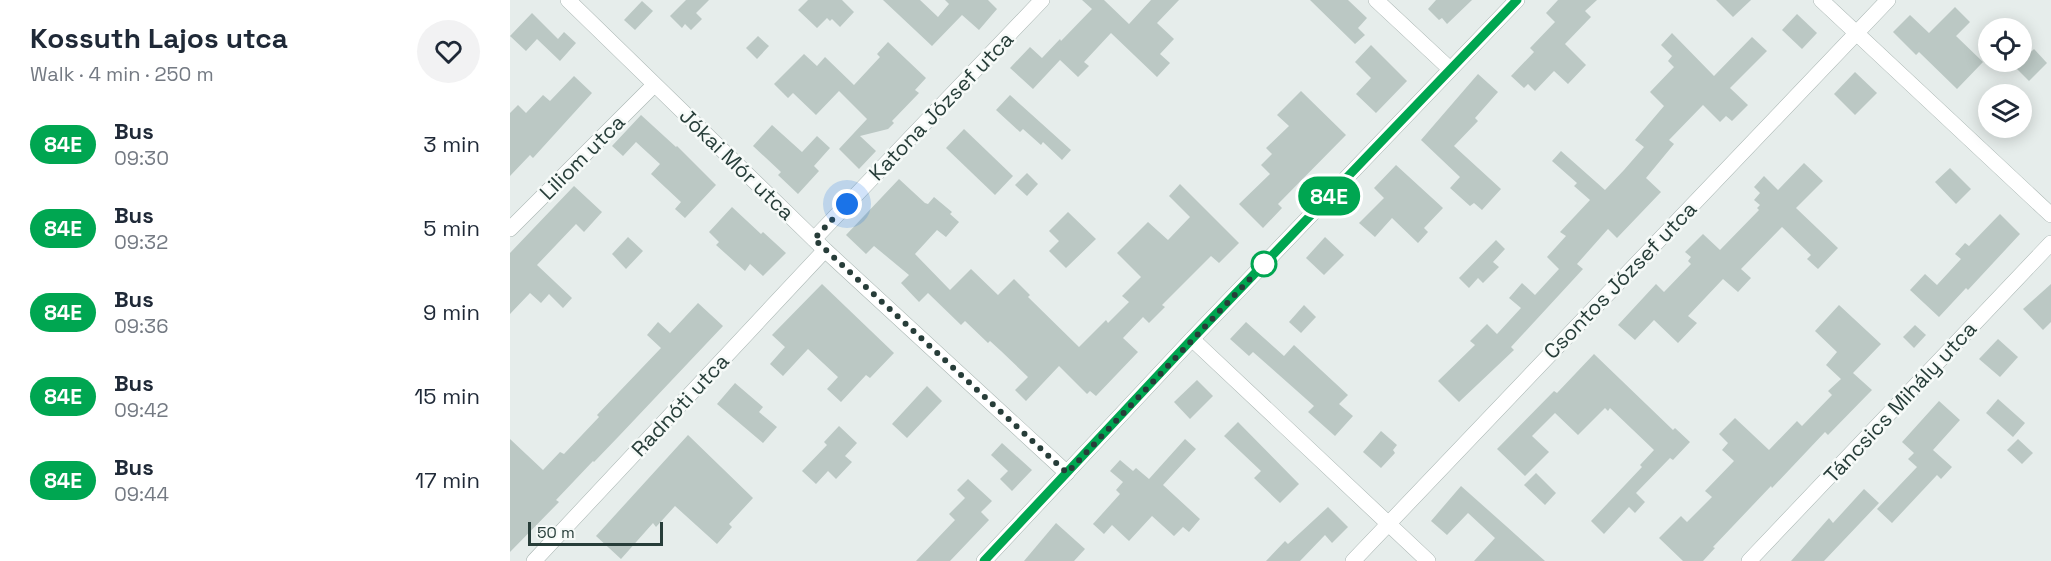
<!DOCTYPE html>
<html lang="en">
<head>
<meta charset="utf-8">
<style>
  :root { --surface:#fff; --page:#f2f2f3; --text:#1f2937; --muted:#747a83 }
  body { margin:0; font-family:"Space Grotesk",sans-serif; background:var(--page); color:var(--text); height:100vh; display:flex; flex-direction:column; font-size:22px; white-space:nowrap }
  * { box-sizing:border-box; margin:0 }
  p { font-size:20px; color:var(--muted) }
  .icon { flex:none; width:33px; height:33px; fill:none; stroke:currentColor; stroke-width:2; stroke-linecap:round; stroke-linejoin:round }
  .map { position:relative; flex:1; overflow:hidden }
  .drawer { display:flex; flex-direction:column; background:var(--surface); width:510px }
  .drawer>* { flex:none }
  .badge { padding:0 12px; border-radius:20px; font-size:21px; line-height:39px }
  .fabs { position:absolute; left:1468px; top:18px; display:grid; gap:12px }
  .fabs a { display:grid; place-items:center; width:54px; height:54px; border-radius:50%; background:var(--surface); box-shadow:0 3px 15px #0003; font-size:30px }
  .scale { position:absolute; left:18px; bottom:15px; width:135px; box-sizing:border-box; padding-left:6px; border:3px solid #273d39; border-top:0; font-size:16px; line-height:21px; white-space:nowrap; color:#273d39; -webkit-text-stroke:4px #f6faf8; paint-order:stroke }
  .you { position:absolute; width:30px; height:30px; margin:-15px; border:4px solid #fff; border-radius:50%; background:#1a73e8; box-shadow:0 0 0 9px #1a73e833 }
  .map>.badge { position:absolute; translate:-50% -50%; box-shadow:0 0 0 3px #fff }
  .round { display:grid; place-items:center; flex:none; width:63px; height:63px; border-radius:32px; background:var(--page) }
  .overview { display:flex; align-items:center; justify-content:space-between; height:102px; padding:0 30px }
  h1 { font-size:28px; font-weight:700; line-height:45px }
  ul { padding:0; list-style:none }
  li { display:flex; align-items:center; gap:18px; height:84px; padding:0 30px }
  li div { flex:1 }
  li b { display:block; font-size:22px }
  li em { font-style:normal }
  li .badge { min-width:66px; font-weight:700; text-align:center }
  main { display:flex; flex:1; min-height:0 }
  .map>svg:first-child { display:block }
  .building { fill:#bbc8c4 }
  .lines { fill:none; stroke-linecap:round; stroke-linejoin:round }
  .minor-casing { stroke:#a9b5b2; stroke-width:16 }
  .minor { stroke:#fff; stroke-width:15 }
  .line-casing { stroke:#fff; stroke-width:14 }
  .line { stroke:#00a651; stroke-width:9 }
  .walk { stroke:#273d39; stroke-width:6; stroke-dasharray:0 10.8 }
  .stop-dot { fill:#fff; stroke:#00a651; stroke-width:3 }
  .labels { text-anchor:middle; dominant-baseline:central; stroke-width:5; stroke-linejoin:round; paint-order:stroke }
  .street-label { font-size:21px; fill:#273d39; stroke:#f6faf8 }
</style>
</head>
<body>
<main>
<section class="drawer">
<div class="overview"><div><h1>Kossuth Lajos utca</h1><p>Walk · 4 min · 250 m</p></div><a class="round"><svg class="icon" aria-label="heart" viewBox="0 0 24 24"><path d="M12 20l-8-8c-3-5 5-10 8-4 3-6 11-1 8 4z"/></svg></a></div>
<ul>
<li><span class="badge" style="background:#00a651;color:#fff">84E</span><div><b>Bus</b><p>09:30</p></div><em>3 min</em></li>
<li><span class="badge" style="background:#00a651;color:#fff">84E</span><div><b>Bus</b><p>09:32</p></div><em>5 min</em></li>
<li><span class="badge" style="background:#00a651;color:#fff">84E</span><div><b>Bus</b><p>09:36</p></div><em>9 min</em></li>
<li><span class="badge" style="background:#00a651;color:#fff">84E</span><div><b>Bus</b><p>09:42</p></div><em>15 min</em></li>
<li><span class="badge" style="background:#00a651;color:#fff">84E</span><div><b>Bus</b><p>09:44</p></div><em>17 min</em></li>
</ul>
</section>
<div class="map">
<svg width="1541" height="561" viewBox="0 0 1541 561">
  <rect width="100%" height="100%" fill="#e6edeb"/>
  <!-- building -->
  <g class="building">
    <polygon points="176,0 199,0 186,13 192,19 181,30 175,24 172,28 160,16"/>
    <polygon points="298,0 332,0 344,12 330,27 322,19 320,21 317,18 307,28 288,10"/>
    <polygon points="373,0 410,0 428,17 439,4 435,0 478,0 487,9 469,30 452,15 422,46"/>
    <polygon points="572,0 594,0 619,24 641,0 669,0 647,23 664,39 650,54 660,63 647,77 601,33 574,62 579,66 568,77 550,60 523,89 500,68 520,47 532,58 550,39 551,41 582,9"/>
    <polygon points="800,0 838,0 857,18 848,28 855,35 845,44"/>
    <polygon points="926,0 962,0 937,24 932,18 929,20 918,9"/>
    <polygon points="1048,0 1087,0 1075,11 1081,17 1055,44 1076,65 1058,84 1044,71 1025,91 1018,84 1014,88 1001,76 1024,52 1020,48 1045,22 1036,13"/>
    <polygon points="1206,0 1241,0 1223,17"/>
    <polygon points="132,1 143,11 125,30 114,20"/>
    <polygon points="1445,7 1460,22 1446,36 1473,62 1447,89 1409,52 1406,55 1383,32 1400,15 1419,33"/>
    <polygon points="22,13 48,39 54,32 66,43 50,61 27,39 16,51 0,36"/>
    <polygon points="1287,14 1307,33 1292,49 1272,30"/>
    <polygon points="1162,33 1204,76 1242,37 1257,51 1220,88 1238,105 1222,121 1216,116 1210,122 1193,105 1159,140 1164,144 1136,178 1151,192 1107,238 1098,229 1067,264 1073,269 1001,347 1004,350 949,402 928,381 965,345 960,341 977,324 987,334 1011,308 999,298 1012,283 1025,295 1049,269 1037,257 1056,236 1050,232 1080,200 1064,186 1067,183 1042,161 1051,151 1095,190 1114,170 1134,147 1125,140 1154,106 1140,92 1164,67 1158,61 1162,56 1151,45"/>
    <polygon points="248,36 259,46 247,59 236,48"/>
    <polygon points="378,42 416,78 405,90 409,93 382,121 384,123 378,129 350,136 366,151 349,169 329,149 357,119 329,91 306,115 283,93 278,98 264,84 294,54 307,66 315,57 344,85 370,57 367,54"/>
    <polygon points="861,45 897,81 866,113 846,94 861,78 845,62"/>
    <polygon points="1524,49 1537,63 1519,81 1505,67"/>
    <polygon points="1345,72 1367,93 1345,115 1324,94"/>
    <polygon points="968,74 988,92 965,118 968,121 944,146 991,189 972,210 964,203 960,206 940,188 950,177 911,140"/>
    <polygon points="64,76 82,93 23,158 20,155 0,176 0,113 8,105 16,113 33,95 40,101"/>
    <polygon points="791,91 836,135 768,204 772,208 753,228 729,204 760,174 751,165 762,154 756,148 779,126 767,115"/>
    <polygon points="500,95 561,150 552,160 533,142 531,145 513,129 510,132 486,110"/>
    <polygon points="131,115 166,147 167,146 206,185 175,218 165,209 171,202 141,174 150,164 126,142 113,156 102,146"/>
    <polygon points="262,125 292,152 307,136 320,148 304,166 309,171 288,194 268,175 271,172 243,146"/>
    <polygon points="454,129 503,176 485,195 436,148"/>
    <polygon points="1294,163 1313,181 1286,208 1328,248 1308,269 1297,259 1301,255 1272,227 1231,269 1241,278 1228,292 1213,279 1178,316 1187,323 1168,343 1144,320 1125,340 1108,325 1146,284 1154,292 1181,264 1178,261 1181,257 1175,252 1193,234 1210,250 1249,210 1247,208 1250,205 1244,200 1250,193 1244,187 1254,176 1268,190"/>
    <polygon points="886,165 933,208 914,228 918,232 908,243 882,218 865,237 849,223 874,198 864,188"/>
    <polygon points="1440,168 1461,189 1446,204 1425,182"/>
    <polygon points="517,173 528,184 517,196 505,185"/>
    <polygon points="389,179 415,203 418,204 424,197 442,212 440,214 449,222 436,237 427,230 405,254 440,290 461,269 488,295 504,279 520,295 518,297 569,347 596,320 598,323 619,302 612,296 631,277 607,253 638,222 658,240 680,217 659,196 670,184 729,243 709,263 701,256 652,305 655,307 639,323 633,317 613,338 628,352 586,396 580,391 577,394 549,366 516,401 505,390 518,377 491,351 480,341 478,343 455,321 451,325 418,293 409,302 391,283 399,275 364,246 356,254 336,235"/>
    <polygon points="64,186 92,212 74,232 66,224 27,265 62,298 53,308 39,294 31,303 20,293 0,314 0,253"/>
    <polygon points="222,207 251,234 253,232 276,253 253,276 240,264 235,271 206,245 209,242 199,232"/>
    <polygon points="558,212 586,239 556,268 539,251 549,241 539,231"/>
    <polygon points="1490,214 1510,234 1458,290 1456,288 1429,317 1400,290 1415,274 1427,285 1451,259 1445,254 1455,243 1459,246"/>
    <polygon points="118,237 133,251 116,269 102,254"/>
    <polygon points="815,237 834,255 814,275 796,258"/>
    <polygon points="986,240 995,249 983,262 989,267 973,283 968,278 959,288 949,278"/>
    <polygon points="312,284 384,353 360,378 356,375 331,402 317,389 328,377 298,349 273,376 260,364 275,347 262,335"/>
    <polygon points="1541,284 1541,322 1533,330 1513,309"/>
    <polygon points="188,303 213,326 109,436 84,462 83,461 46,500 49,502 0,552 0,439 33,470 50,452 54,454 89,417 87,415 151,348 137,335 148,322 160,333"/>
    <polygon points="794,305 806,317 791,333 779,322"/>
    <polygon points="1329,305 1371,344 1343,373 1362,390 1318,435 1315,432 1262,488 1261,486 1203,547 1205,548 1193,561 1173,561 1149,538 1171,516 1177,522 1202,497 1195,491 1224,461 1212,450 1218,443 1209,434 1225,418 1259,450 1287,421 1292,426 1322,395 1318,391 1331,379 1316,365 1327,352 1305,331"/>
    <polygon points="736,322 774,356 784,345 838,395 829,404 843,416 825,436 798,412 804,406 743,352 739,356 720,339"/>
    <polygon points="1405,325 1416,335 1404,348 1393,337"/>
    <polygon points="1488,339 1508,357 1490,377 1469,359"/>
    <polygon points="1084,354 1163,430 1165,428 1180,442 1163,460 1160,458 1126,493 1135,502 1125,513 1119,507 1094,534 1081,521 1132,467 1130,465 1144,450 1100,408 1098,411 1095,408 1068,435 1045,413 1022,436 1039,452 1015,476 987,449 1044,391 1047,393"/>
    <polygon points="687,380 703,396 680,419 664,402"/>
    <polygon points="225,383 253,407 249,412 267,427 253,443 207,404"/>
    <polygon points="417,386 432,401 397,438 382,424"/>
    <polygon points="1488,399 1515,423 1503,437 1476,413"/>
    <polygon points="1429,401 1450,420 1423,450 1442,467 1431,479 1427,475 1382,523 1367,509 1407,467 1398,459 1404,453 1392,442"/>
    <polygon points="728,422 789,484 770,503 744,478 751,471 714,436"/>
    <polygon points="329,426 347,443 335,456 342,462 326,479 318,471 306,484 292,471 317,445 314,442"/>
    <polygon points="871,431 887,445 883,450 885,453 871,468 853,452"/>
    <polygon points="178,435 243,498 219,524 222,527 207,544 165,506 146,527 143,523 111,559 86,536"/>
    <polygon points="675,439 686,449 653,485 690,519 679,532 673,527 664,536 642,516 619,541 602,525 594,534 583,524 610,494 606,490 613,482 600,471 610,460 623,471 626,468 639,479"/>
    <polygon points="1508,439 1523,453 1512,464 1497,450"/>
    <polygon points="492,443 522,470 502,491 490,479 498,471 481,455"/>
    <polygon points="1026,473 1046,493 1035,505 1014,485"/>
    <polygon points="458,479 482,501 471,512 479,520 440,561 406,561 445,520 439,514 455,498 447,490"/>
    <polygon points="951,486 996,526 1035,561 964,561 985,538 958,513 937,535 921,521"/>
    <polygon points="1354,489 1369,503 1314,561 1281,561 1319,518 1323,523"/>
    <polygon points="818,507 838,527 822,543 815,535 790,561 756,561 775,541 778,544"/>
    <polygon points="546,523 575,549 564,561 514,561"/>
  </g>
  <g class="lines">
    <!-- minor casing -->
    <g class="minor-casing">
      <g id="minor">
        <polyline points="58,0 315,250 557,473"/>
        <polyline points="866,0 940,69"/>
        <polyline points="1311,0 1541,215"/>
        <polyline points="0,229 144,85"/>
        <polyline points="304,239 532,0"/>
        <polyline points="682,339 918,561"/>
        <polyline points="24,561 315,250"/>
        <polyline points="474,561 682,339 1007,0"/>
        <polyline points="843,561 1378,0"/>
        <polyline points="1239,561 1541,243"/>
      </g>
    </g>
    <!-- minor -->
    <use href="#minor" class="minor"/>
  </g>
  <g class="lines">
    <!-- line casing -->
    <g class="line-casing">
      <polyline id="line" points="474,561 682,339 1007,0"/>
    </g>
    <!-- line -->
    <use href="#line" class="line"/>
    <!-- walk -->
    <polyline class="walk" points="337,204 304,239 557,473 754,264"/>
  </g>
  <!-- markers -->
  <circle class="stop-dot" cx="754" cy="264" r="12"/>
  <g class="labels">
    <!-- street labels -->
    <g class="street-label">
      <text transform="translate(431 106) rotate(-46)">Katona József utca</text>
      <text transform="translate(72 157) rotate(-45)">Liliom utca</text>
      <text transform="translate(227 164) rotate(44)">Jókai Mór utca</text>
      <text transform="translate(1110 280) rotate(-46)">Csontos József utca</text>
      <text transform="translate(1390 402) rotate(-47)">Táncsics Mihály utca</text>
      <text transform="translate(170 405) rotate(-47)">Radnóti utca</text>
    </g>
  </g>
</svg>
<div class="fabs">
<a><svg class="icon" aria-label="locate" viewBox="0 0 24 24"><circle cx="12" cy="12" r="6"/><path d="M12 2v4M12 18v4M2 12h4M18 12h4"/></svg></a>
<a><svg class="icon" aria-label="layers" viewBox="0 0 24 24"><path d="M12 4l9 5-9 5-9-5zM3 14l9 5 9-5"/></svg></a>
</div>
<div class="scale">50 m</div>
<div class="you" style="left:337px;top:204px"></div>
<b class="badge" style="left:819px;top:196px;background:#00a651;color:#fff">84E</b>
</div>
</main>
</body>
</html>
